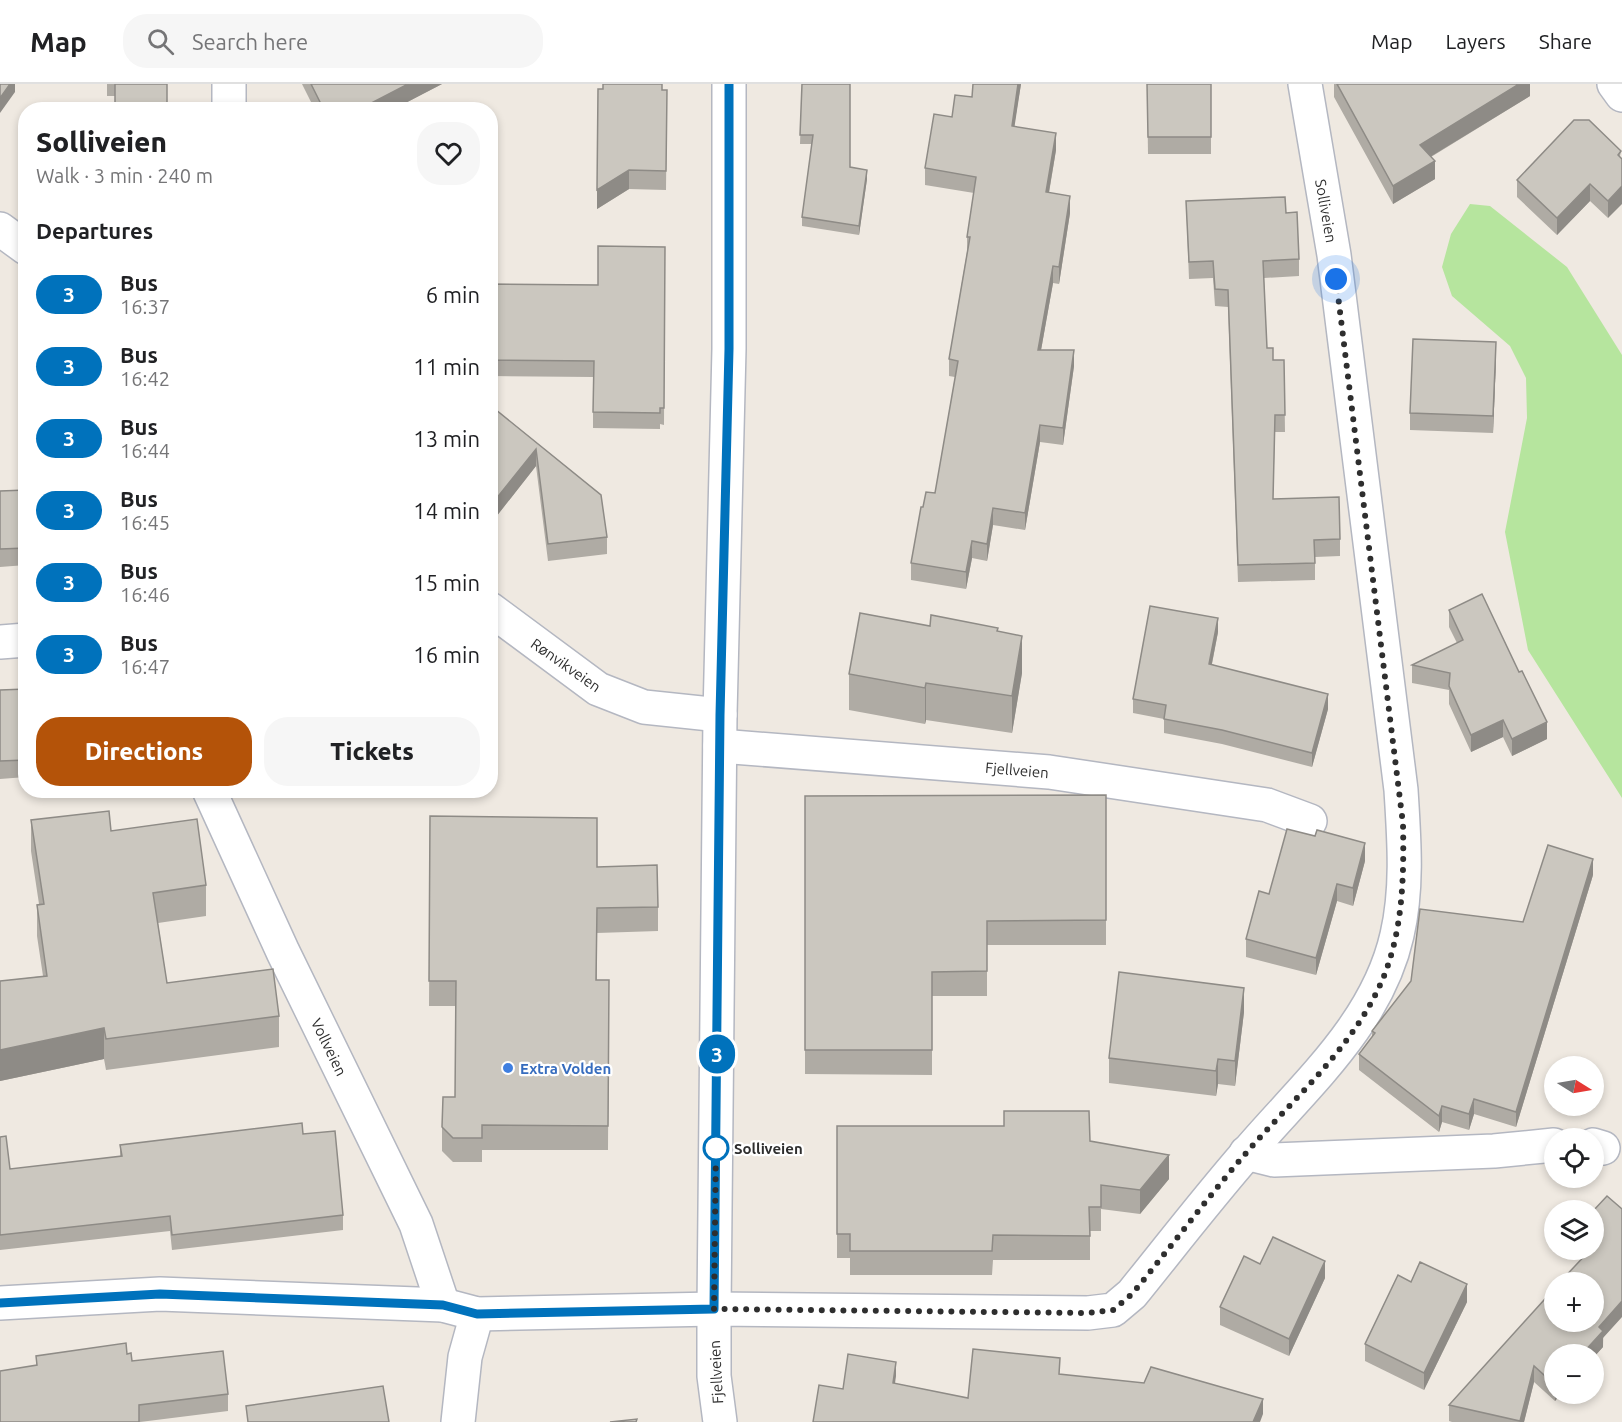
<!DOCTYPE html>
<html lang="en">
<head>
<meta charset="utf-8">
<style>
  :root { --surface:#fff; --page:#f6f6f6; --text:#202124; --muted:#757577; --line:#e0e0e0; --accent:#b45309 }
  body { margin:0; font-family:Ubuntu,sans-serif; background:var(--page); color:var(--text); height:100vh; display:flex; flex-direction:column; font-size:22px; white-space:nowrap }
  * { box-sizing:border-box; margin:0 }
  p { font-size:20px; color:var(--muted) }
  .icon { flex:none; width:33px; height:33px; fill:none; stroke:currentColor; stroke-width:2; stroke-linecap:round; stroke-linejoin:round }
  .map { position:relative; flex:1; overflow:hidden }
  .details { position:absolute; left:18px; top:18px; width:480px; height:696px; display:flex; flex-direction:column; background:var(--surface); border-radius:24px; box-shadow:0 3px 9px #0003 }
  .details>* { flex:none }
  .badge { padding:0 12px; border-radius:20px; font-size:21px; line-height:39px }
  .needle { width:39px; rotate:101deg }
  .buttons { position:absolute; left:1544px; top:972px; display:grid; gap:12px }
  .buttons a { display:grid; place-items:center; width:60px; height:60px; border-radius:50%; background:var(--surface); box-shadow:0 3px 9px #0003; font-size:30px }
  .you { position:absolute; width:30px; height:30px; margin:-15px; border:4px solid #fff; border-radius:50%; background:#1a73e8; box-shadow:0 0 0 9px #1a73e833 }
  .map>.badge { position:absolute; translate:-50% -50%; box-shadow:0 0 0 3px #fff }
  h2 { padding:0 18px; font-size:22px; line-height:54px }
  .round { display:grid; place-items:center; flex:none; width:63px; height:63px; border-radius:24px; background:var(--page) }
  .head { display:flex; align-items:center; justify-content:space-between; height:102px; padding:0 18px }
  h1 { font-size:28px; font-weight:800; line-height:45px }
  .button { display:flex; gap:12px; margin-top:auto; padding:12px 18px }
  .button a { flex:1; height:69px; border-radius:24px; background:var(--accent); color:#fff; font-size:24px; font-weight:800; line-height:69px; text-align:center }
  .button a+a { background:var(--page); color:var(--text) }
  ul { padding:0; list-style:none }
  li { display:flex; align-items:center; gap:18px; height:72px; padding:0 18px }
  li div { flex:1 }
  li b { display:block; font-size:22px }
  li em { font-style:normal }
  li .badge { min-width:66px; font-weight:700; text-align:center }
  header { display:flex; align-items:center; gap:36px; box-sizing:border-box; height:84px; padding:0 30px; background:var(--surface); border-bottom:2px solid var(--line) }
  header strong { font-size:28px }
  nav { display:flex; gap:33px; margin-inline-start:auto; font-size:21px }
  .search { width:420px; height:54px; background:var(--page); display:flex; align-items:center; gap:15px; box-sizing:border-box; padding:0 21px; border-radius:24px; color:var(--muted); font-size:22px }
  .map>svg:first-child { display:block }
  .green { fill:#b6e59e }
  .lines { fill:none; stroke-linecap:round; stroke-linejoin:round }
  .minor-casing { stroke:#b4b7c1; stroke-width:36 }
  .minor { stroke:#fff; stroke-width:33 }
  .wall { fill:#afaba4 }
  .shaded-wall { fill:#8e8b86 }
  .building { fill:#cbc7bf; stroke:#8e8b86; stroke-width:1.5 }
  .line-casing { stroke:#fff; stroke-width:14 }
  .line { stroke:#0072bc; stroke-width:9 }
  .walk { stroke:#2e2e2e; stroke-width:6; stroke-dasharray:0 10.8 }
  .shop-dot { fill:#3f7fe0; stroke:#fff; stroke-width:2 }
  .stop-dot { fill:#fff; stroke:#0072bc; stroke-width:3 }
  .labels { text-anchor:middle; dominant-baseline:central; stroke-width:4.5; stroke-linejoin:round; paint-order:stroke }
  .street-label { font-size:15px; fill:#2e2e2e; stroke:#fff }
  .shop-label { font-size:15px; font-weight:bold; fill:#366cbe; stroke:#fff; text-anchor:start }
  .stop-label { font-size:15px; font-weight:bold; fill:#2e2e2e; stroke:#fff; text-anchor:start }
</style>
</head>
<body>
<header>
<strong>Map</strong>
<div class="search"><svg class="icon" aria-label="search" viewBox="0 0 24 24"><circle cx="10" cy="10" r="6"/><path d="M15 15l6 6"/></svg>Search here</div>
<nav><a>Map</a><a>Layers</a><a>Share</a></nav>
</header>
<div class="map">
<svg width="1622" height="1338" viewBox="0 0 1622 1338">
  <rect width="100%" height="100%" fill="#efe9e1"/>
  <!-- green -->
  <polygon class="green" points="1470,120 1490,122 1567,183 1622,271 1622,714 1528,566 1505,448 1527,334 1526,294 1510,262 1452,212 1442,183 1451,150"/>
  <g class="lines">
    <!-- minor casing -->
    <g class="minor-casing">
      <g id="minor">
        <polyline points="229,0 229,26"/>
        <polyline points="1614,0 1622,11"/>
        <polyline points="0,145 26,164"/>
        <polyline points="490,525 598,605 644,623 720,631"/>
        <polyline points="0,558 26,556"/>
        <polyline points="720,662 1049,688 1267,721 1310,737"/>
        <polyline points="209,706 283,868 416,1140 443,1221"/>
        <polyline points="1593,1061 1603,1064"/>
        <polyline points="1246,1069 1274,1076 1494,1067 1554,1061"/>
        <path d="M0 1219 160 1210 443 1221 477 1230 714 1225 1088 1229 1113 1226 1132 1210C1170 1163 1207 1115 1247 1069 1304 1002 1377 940 1397 851 1408 804 1404 754 1401 706L1334 171 1305 0"/>
        <polyline points="458,1338 465,1273 477,1230"/>
        <polyline points="720,1338 714,1292 714,1225 720,631 729,265 729,0"/>
      </g>
    </g>
    <!-- minor -->
    <use href="#minor" class="minor"/>
  </g>
  <!-- wall -->
  <g class="wall">
    <polygon points="107,0 167,0 115,12 107,12"/>
    <polygon points="302,0 442,0 392,26 315,26"/>
    <polygon points="603,0 662,0 662,6 667,6 666,106 629,105 597,125"/>
    <polygon points="802,0 850,83 867,95 859,151 802,142 802,133 812,60 800,60"/>
    <polygon points="973,0 1021,0 1014,42 1056,66 1049,109 1070,129 1059,200 1053,199 1041,266 1074,282 1063,361 1040,358 1025,446 993,441 987,477 972,474 966,505 911,496 911,479 923,423 935,409 955,293 949,292 949,275 967,168 967,153 974,109 925,101 925,84 952,33 972,13"/>
    <polygon points="1147,0 1211,0 1211,70 1148,70"/>
    <polygon points="1334,0 1530,0 1530,12 1431,73 1435,95 1393,120 1334,13"/>
    <polygon points="1621,67 1608,134 1590,117 1557,151 1517,113 1517,96"/>
    <polygon points="1186,117 1286,129 1299,175 1299,192 1264,194 1267,264 1273,276 1284,276 1285,348 1275,348 1273,415 1340,455 1340,472 1315,473 1315,496 1238,498 1228,223 1215,222 1213,194 1189,195"/>
    <polygon points="665,163 664,341 660,340 660,345 593,344 593,293 490,292 490,200 598,201"/>
    <polygon points="1496,275 1493,349 1410,346 1410,329"/>
    <polygon points="490,321 601,411 607,453 607,470 548,477 536,382 492,438 490,436"/>
    <polygon points="26,406 26,481 0,483 0,407"/>
    <polygon points="1449,526 1547,655 1512,672 1503,653 1471,668 1449,620 1449,606 1412,599 1412,581 1457,559 1449,543"/>
    <polygon points="930,542 998,548 1022,589 1012,649 926,636 925,640 849,626 849,590"/>
    <polygon points="1218,548 1212,580 1328,625 1312,683 1222,660 1164,649 1164,635 1133,629 1133,615"/>
    <polygon points="26,605 26,693 0,695 0,606"/>
    <polygon points="1106,711 1106,861 987,861 987,912 932,912 932,991 805,990 805,712"/>
    <polygon points="430,732 597,783 658,823 658,847 597,849 597,896 609,896 608,1066 482,1066 482,1078 453,1078 442,1067 442,1043 455,1013 455,922 429,922"/>
    <polygon points="31,736 111,747 206,801 206,832 158,839 167,899 279,932 279,963 106,986 104,975 0,997 0,897 43,892 37,852 37,821 39,820 31,767"/>
    <polygon points="1365,777 1353,822 1337,817 1316,891 1246,873 1246,855"/>
    <polygon points="1593,791 1516,1043 1474,1030 1469,1046 1442,1038 1439,1048 1359,986 1359,970 1372,953 1372,947 1523,838"/>
    <polygon points="1244,928 1235,1002 1218,1000 1216,1012 1109,999 1109,974"/>
    <polygon points="837,1042 1090,1057 1169,1095 1140,1130 1101,1125 1101,1147 1090,1147 1090,1176 993,1176 992,1191 850,1191 850,1174 837,1174"/>
    <polygon points="303,1050 343,1131 343,1146 172,1166 170,1147 0,1166 0,1053 10,1085 120,1073 120,1061"/>
    <polygon points="1607,1112 1603,1263 1593,1274 1593,1270 1554,1270 1554,1310 1561,1310 1555,1317 1534,1298 1524,1338 1452,1338 1449,1337 1449,1321 1593,1166 1593,1127"/>
    <polygon points="1260,1180 1325,1194 1289,1272 1220,1241 1220,1223"/>
    <polygon points="1411,1198 1467,1218 1424,1306 1365,1277 1365,1260"/>
    <polygon points="127,1270 132,1277 228,1310 228,1327 140,1338 0,1338 36,1281 36,1272"/>
  </g>
  <!-- shaded-wall -->
  <g class="shaded-wall">
    <polygon points="10,0 15,0 15,8 0,29 0,14"/>
    <polygon points="408,0 442,0 392,26 358,26"/>
    <polygon points="1018,0 1021,0 1012,59 1012,42"/>
    <polygon points="1519,0 1530,0 1530,12 1420,79 1420,61"/>
    <polygon points="1056,49 1056,66 1046,125 1046,108"/>
    <polygon points="1435,77 1435,95 1393,120 1393,102"/>
    <polygon points="629,86 629,105 597,125 597,106"/>
    <polygon points="867,86 867,95 859,151 859,142"/>
    <polygon points="1590,100 1590,117 1557,151 1557,134"/>
    <polygon points="1622,102 1622,120 1608,134 1608,117"/>
    <polygon points="1070,112 1070,129 1059,200 1059,183"/>
    <polygon points="1053,182 1053,199 1038,283 1038,266"/>
    <polygon points="1496,258 1496,275 1493,349 1493,332"/>
    <polygon points="1074,266 1074,282 1063,361 1063,344"/>
    <polygon points="1040,341 1040,358 1025,446 1025,429"/>
    <polygon points="536,365 536,382 492,438 492,420"/>
    <polygon points="993,424 993,441 987,477 987,460"/>
    <polygon points="972,457 972,474 966,505 966,488"/>
    <polygon points="1218,534 1218,548 1209,594 1209,580"/>
    <polygon points="1022,552 1022,589 1012,649 1012,612"/>
    <polygon points="926,599 926,636 925,640 925,604"/>
    <polygon points="1328,610 1328,625 1312,683 1312,669"/>
    <polygon points="1503,636 1503,653 1471,668 1471,651"/>
    <polygon points="1547,638 1547,655 1512,672 1512,655"/>
    <polygon points="1365,759 1365,777 1353,822 1353,804"/>
    <polygon points="1593,775 1593,791 1516,1043 1516,1028"/>
    <polygon points="1337,800 1337,817 1316,891 1316,874"/>
    <polygon points="1244,904 1244,928 1235,1002 1235,977"/>
    <polygon points="104,944 104,975 0,997 0,966"/>
    <polygon points="1218,975 1218,1000 1216,1012 1216,987"/>
    <polygon points="1474,1015 1474,1030 1469,1046 1469,1030"/>
    <polygon points="1442,1022 1442,1038 1439,1048 1439,1032"/>
    <polygon points="1169,1071 1169,1095 1140,1130 1140,1106"/>
    <polygon points="1325,1177 1325,1194 1289,1272 1289,1255"/>
    <polygon points="1467,1200 1467,1218 1424,1306 1424,1289"/>
    <polygon points="1622,1217 1622,1233 1603,1254 1603,1263 1593,1274 1593,1270 1582,1270 1599,1243"/>
    <polygon points="896,1278 896,1292 893,1314 893,1299"/>
    <polygon points="1534,1282 1534,1298 1524,1338 1520,1338"/>
    <polygon points="1555,1310 1561,1310 1555,1317"/>
    <polygon points="1263,1315 1263,1330 1260,1338 1253,1338"/>
  </g>
  <!-- building -->
  <g class="building">
    <polygon points="0,0 10,0 0,14"/>
    <rect x="115" y="0" width="52" height="26"/>
    <polygon points="311,0 408,0 358,26 324,26"/>
    <polygon points="603,0 662,0 662,6 667,6 666,87 629,86 597,106 598,5 603,5"/>
    <polygon points="802,0 850,0 850,83 867,86 859,142 802,133 813,51 800,51"/>
    <polygon points="973,0 1018,0 1012,42 1056,49 1046,108 1070,112 1059,183 1053,182 1038,266 1074,266 1063,344 1040,341 1025,429 993,424 987,460 972,457 966,488 911,479 921,423 923,423 926,408 935,409 958,277 949,275 970,153 967,153 976,93 925,84 934,30 952,33 955,11 972,13"/>
    <polygon points="1147,0 1211,0 1211,53 1148,53"/>
    <polygon points="1337,0 1519,0 1420,61 1435,77 1393,102"/>
    <polygon points="1574,36 1589,36 1621,67 1618,71 1622,75 1622,102 1608,117 1590,100 1557,134 1517,96"/>
    <polygon points="1285,113 1286,129 1297,128 1299,175 1263,177 1267,264 1273,264 1273,276 1284,276 1285,331 1275,331 1273,415 1339,413 1340,455 1314,456 1315,479 1238,481 1228,206 1215,205 1213,177 1189,178 1186,117"/>
    <polygon points="598,162 665,163 664,324 660,324 660,329 593,328 594,277 490,276 490,200 598,201"/>
    <polygon points="1413,255 1496,258 1493,332 1410,329"/>
    <polygon points="490,321 601,411 607,453 548,460 536,365 492,420 490,419"/>
    <polygon points="26,406 26,464 0,465 0,407"/>
    <polygon points="1482,510 1519,588 1522,587 1547,638 1512,655 1503,636 1471,651 1449,602 1450,589 1412,581 1463,556 1449,526"/>
    <polygon points="1150,522 1218,534 1209,580 1328,610 1312,669 1222,646 1164,635 1166,621 1133,615"/>
    <polygon points="860,529 930,542 931,531 998,544 997,547 1022,552 1012,612 926,599 925,604 849,590"/>
    <polygon points="26,605 26,676 0,677 0,606"/>
    <polygon points="1106,711 1106,836 987,837 987,887 932,888 932,966 805,966 805,712"/>
    <polygon points="109,727 111,747 197,735 206,801 153,809 167,899 273,885 279,932 106,955 104,944 0,966 0,897 47,892 37,821 44,820 31,736"/>
    <polygon points="430,732 597,734 597,783 657,781 658,823 597,824 596,896 609,896 608,1042 482,1041 482,1054 453,1054 442,1043 443,1013 455,1013 456,897 429,897"/>
    <polygon points="1287,745 1315,752 1317,746 1365,759 1353,804 1337,800 1316,874 1246,855 1259,807 1269,810"/>
    <polygon points="1548,761 1593,775 1516,1028 1474,1015 1469,1030 1442,1022 1439,1032 1359,970 1375,949 1372,947 1411,897 1420,825 1523,838"/>
    <polygon points="1119,888 1244,904 1235,977 1218,975 1216,987 1109,974"/>
    <polygon points="1004,1027 1089,1027 1090,1057 1169,1071 1140,1106 1101,1101 1101,1123 1089,1123 1090,1152 993,1151 992,1167 850,1167 850,1150 837,1150 837,1042 1004,1042"/>
    <polygon points="302,1039 303,1050 335,1047 343,1131 172,1151 170,1132 0,1151 0,1053 6,1052 10,1085 122,1072 120,1061"/>
    <polygon points="1607,1112 1622,1125 1622,1217 1599,1243 1603,1247 1582,1270 1554,1270 1554,1300 1534,1282 1520,1337 1449,1321 1554,1205 1554,1238 1593,1238 1593,1198 1560,1198 1590,1166 1593,1166 1593,1162 1596,1159 1594,1157 1598,1153 1593,1148 1593,1127"/>
    <polygon points="1273,1153 1325,1177 1289,1255 1220,1223 1244,1172 1260,1180"/>
    <polygon points="1420,1178 1467,1200 1424,1289 1365,1260 1398,1191 1411,1198"/>
    <polygon points="126,1259 127,1270 131,1269 132,1277 223,1267 228,1310 139,1321 139,1338 0,1338 0,1287 37,1281 36,1272"/>
    <polygon points="973,1265 1060,1274 1059,1290 1144,1299 1151,1283 1263,1315 1253,1338 813,1338 819,1301 843,1305 848,1270 896,1278 893,1299 968,1314"/>
    <polygon points="383,1302 389,1338 248,1338 246,1322"/>
    <polygon points="637,1335 636,1338 610,1338"/>
  </g>
  <g class="lines">
    <!-- line casing -->
    <g class="line-casing">
      <polyline id="line" points="0,1219 160,1210 443,1221 477,1230 714,1225 720,631 729,265 729,0"/>
    </g>
    <!-- line -->
    <use href="#line" class="line"/>
    <!-- walk -->
    <path class="walk" d="M716 1064V1058L714 1225 1088 1229 1113 1226 1132 1210C1171 1163 1207 1114 1247 1068 1295 1013 1356 961 1384 892 1403 844 1404 792 1403 740L1336 195"/>
  </g>
  <!-- markers -->
  <circle class="shop-dot" cx="508" cy="984" r="6"/>
  <circle class="stop-dot" cx="716" cy="1064" r="12"/>
  <g class="labels">
    <!-- street labels -->
    <g class="street-label">
      <text transform="translate(1326 127) rotate(80)">Solliveien</text>
      <text transform="translate(566 581) rotate(35)">Rønvikveien</text>
      <text transform="translate(1017 686) rotate(5)">Fjellveien</text>
      <text transform="translate(329 963) rotate(64)">Vollveien</text>
      <text transform="translate(716 1288) rotate(-93)">Fjellveien</text>
    </g>
    <!-- shop labels -->
    <g class="shop-label">
      <text x="520" y="984">Extra Volden</text>
    </g>
    <!-- stop labels -->
    <g class="stop-label">
      <text x="734" y="1064">Solliveien</text>
    </g>
  </g>
</svg>
<div class="buttons">
<a><svg class="needle" viewBox="-14 -14 28 28"><path d="M0-13l5 13h-10z" fill="#e53935"/><path d="M0 13l5-13h-10z" fill="#757577"/></svg></a>
<a><svg class="icon" aria-label="locate" viewBox="0 0 24 24"><circle cx="12" cy="12" r="6"/><path d="M12 2v4M12 18v4M2 12h4M18 12h4"/></svg></a>
<a><svg class="icon" aria-label="layers" viewBox="0 0 24 24"><path d="M12 4l9 5-9 5-9-5zM3 14l9 5 9-5"/></svg></a>
<a>+</a>
<a>−</a>
</div>
<div class="you" style="left:1336px;top:195px"></div>
<b class="badge" style="left:717px;top:970px;background:#0072bc;color:#fff">3</b>
<section class="details">
<div class="head"><div><h1>Solliveien</h1><p>Walk · 3 min · 240 m</p></div><a class="round"><svg class="icon" aria-label="heart" viewBox="0 0 24 24"><path d="M12 20l-8-8c-3-5 5-10 8-4 3-6 11-1 8 4z"/></svg></a></div>
<h2>Departures</h2>
<ul>
<li><span class="badge" style="background:#0072bc;color:#fff">3</span><div><b>Bus</b><p>16:37</p></div><em>6 min</em></li>
<li><span class="badge" style="background:#0072bc;color:#fff">3</span><div><b>Bus</b><p>16:42</p></div><em>11 min</em></li>
<li><span class="badge" style="background:#0072bc;color:#fff">3</span><div><b>Bus</b><p>16:44</p></div><em>13 min</em></li>
<li><span class="badge" style="background:#0072bc;color:#fff">3</span><div><b>Bus</b><p>16:45</p></div><em>14 min</em></li>
<li><span class="badge" style="background:#0072bc;color:#fff">3</span><div><b>Bus</b><p>16:46</p></div><em>15 min</em></li>
<li><span class="badge" style="background:#0072bc;color:#fff">3</span><div><b>Bus</b><p>16:47</p></div><em>16 min</em></li>
</ul>
<div class="button"><a>Directions</a><a>Tickets</a></div>
</section>
</div>
</body>
</html>
